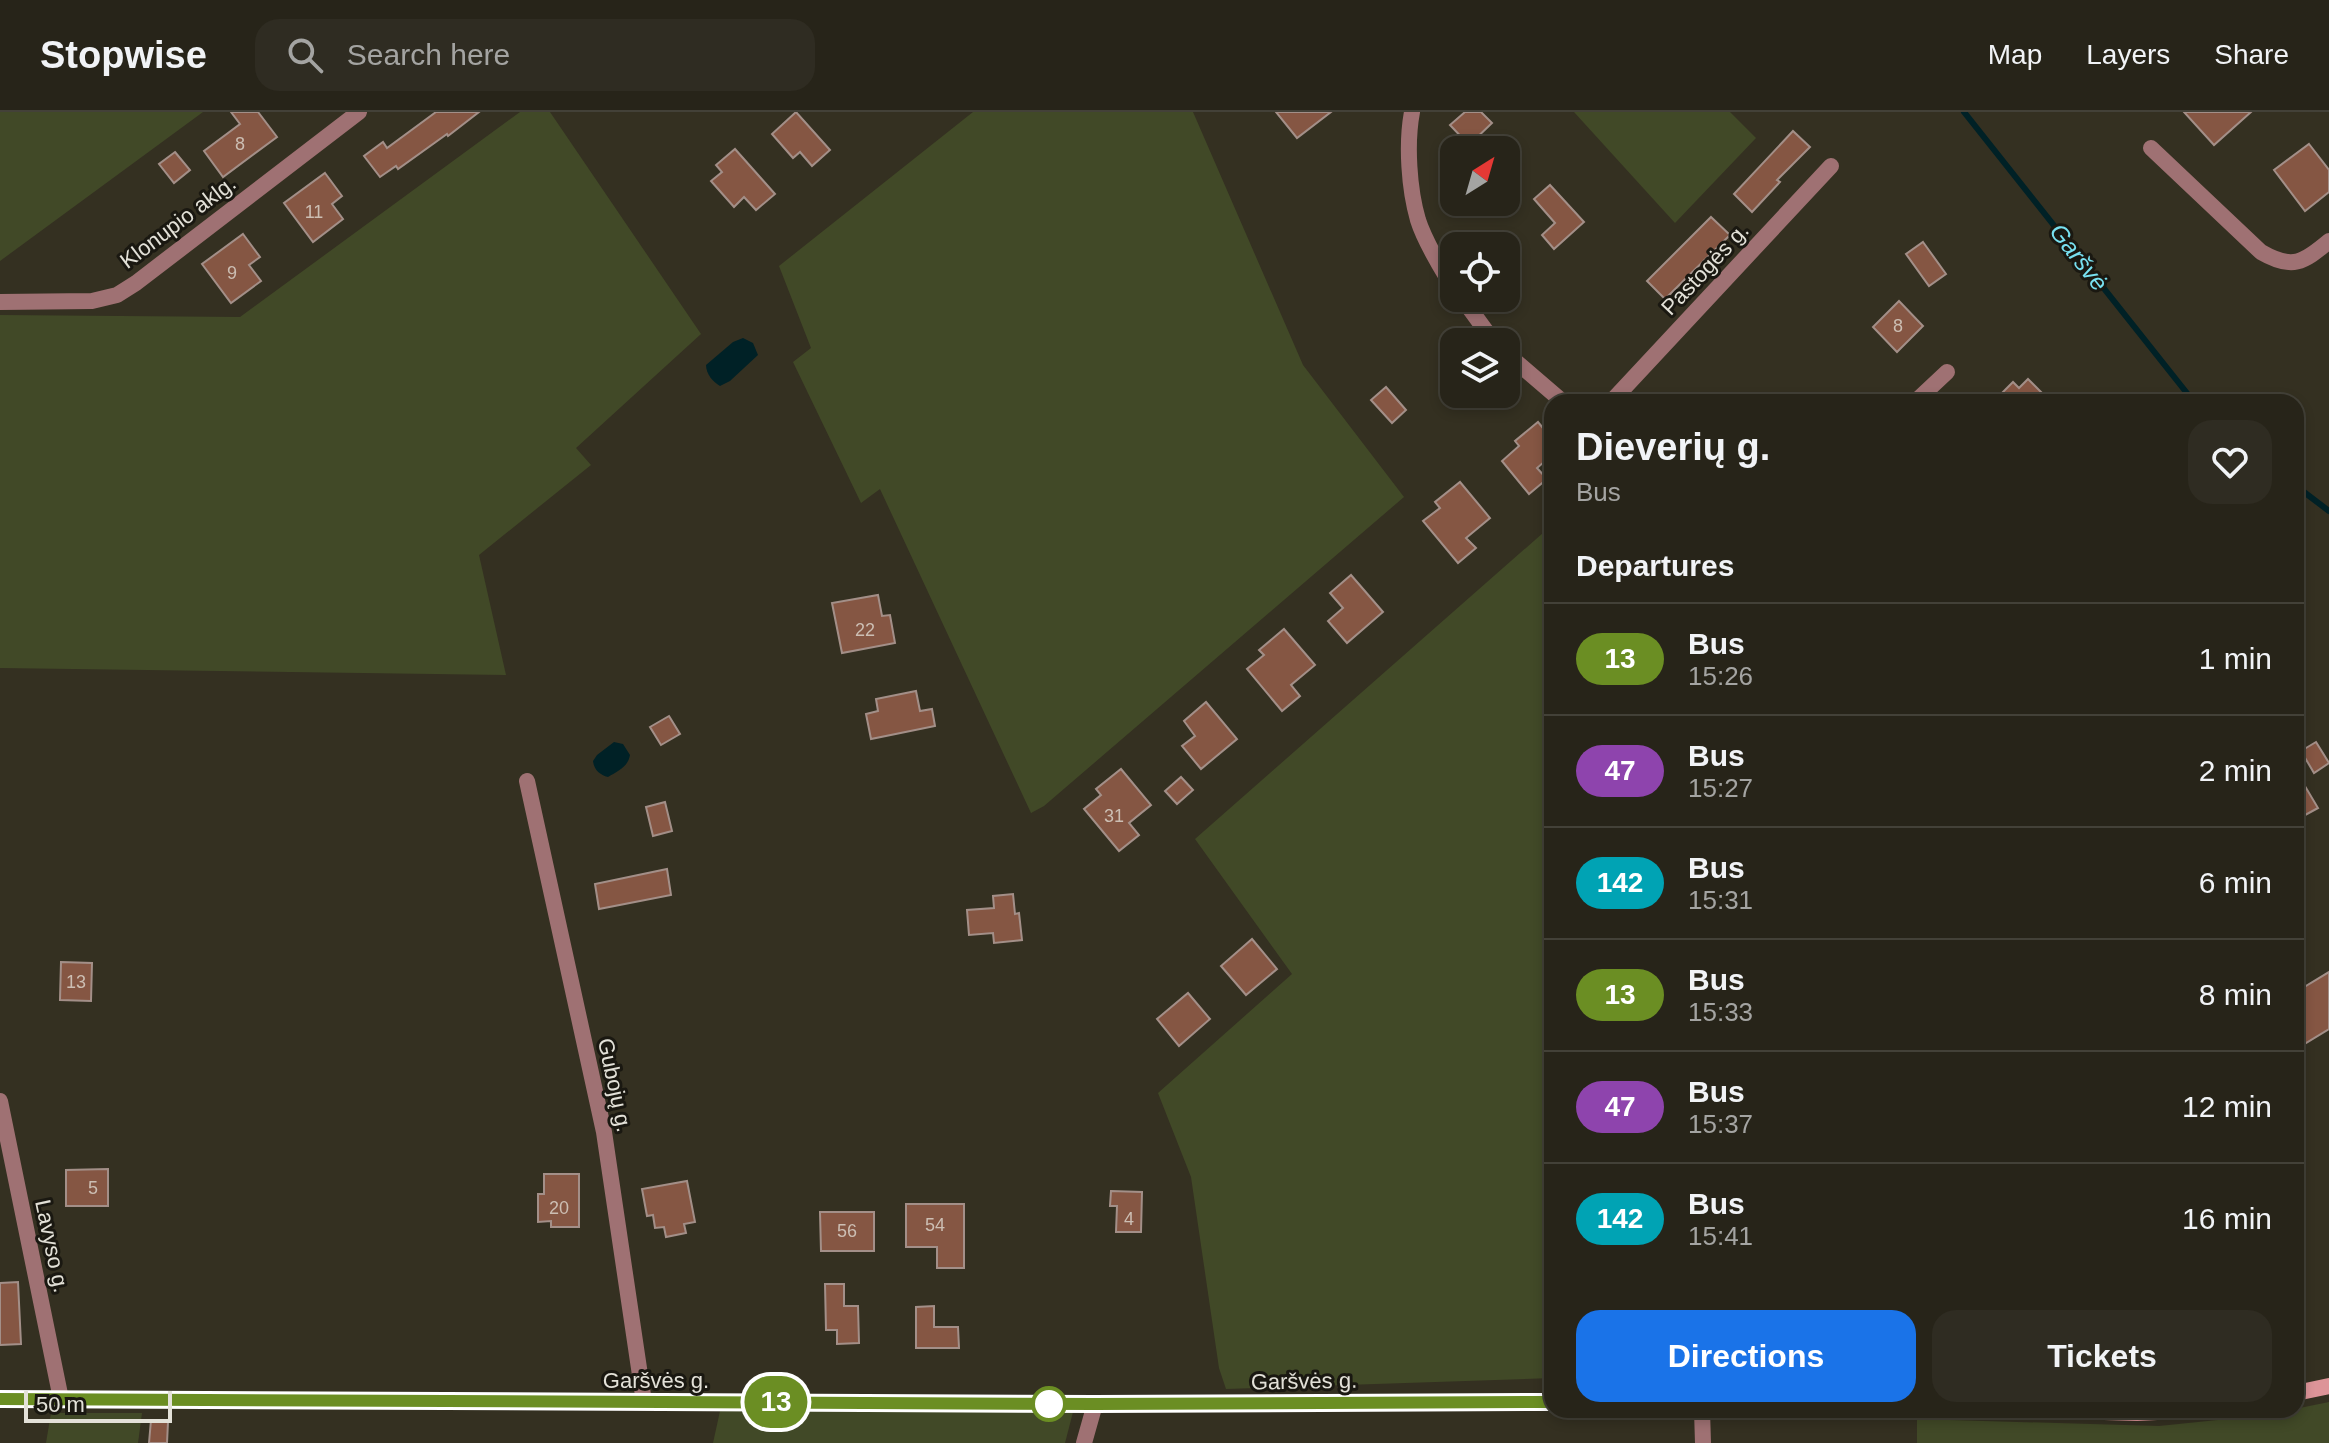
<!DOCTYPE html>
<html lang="en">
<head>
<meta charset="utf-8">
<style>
  :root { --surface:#272419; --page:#2f2c22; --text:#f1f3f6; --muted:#a4a4a2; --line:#434138; --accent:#1a73e8 }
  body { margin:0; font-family:Arial,sans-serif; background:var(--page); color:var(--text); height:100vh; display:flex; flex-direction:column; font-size:30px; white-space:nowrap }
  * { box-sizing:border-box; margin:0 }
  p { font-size:26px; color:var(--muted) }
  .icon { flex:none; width:44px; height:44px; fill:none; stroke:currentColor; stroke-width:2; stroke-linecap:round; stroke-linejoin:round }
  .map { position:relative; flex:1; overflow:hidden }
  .side { position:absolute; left:1544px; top:282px; width:760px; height:1024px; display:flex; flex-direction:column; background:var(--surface); border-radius:24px; box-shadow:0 4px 12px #0003,0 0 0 2px var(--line) }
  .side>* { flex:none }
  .badge { padding:0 16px; border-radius:26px; font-size:28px; line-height:52px }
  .needle { width:52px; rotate:37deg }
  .controls { position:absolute; left:1440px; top:24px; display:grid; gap:16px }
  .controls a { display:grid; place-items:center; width:80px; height:80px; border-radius:16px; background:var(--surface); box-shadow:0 4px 12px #0003,0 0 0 2px var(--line); font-size:40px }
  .scale { position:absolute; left:24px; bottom:20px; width:148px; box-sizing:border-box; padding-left:8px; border:4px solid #e3e1d8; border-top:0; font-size:22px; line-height:28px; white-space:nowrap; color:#e3e1d8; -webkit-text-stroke:6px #1a1811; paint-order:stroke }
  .map>.badge { position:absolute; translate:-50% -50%; box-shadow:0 0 0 4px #fff }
  h2 { padding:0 32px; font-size:30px; line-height:72px }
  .round { display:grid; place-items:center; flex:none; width:84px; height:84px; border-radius:24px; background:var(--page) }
  .headline { display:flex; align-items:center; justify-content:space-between; height:136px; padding:0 32px }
  h1 { font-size:38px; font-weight:700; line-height:60px }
  .button { display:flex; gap:16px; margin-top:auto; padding:16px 32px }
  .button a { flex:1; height:92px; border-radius:24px; background:var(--accent); color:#fff; font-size:32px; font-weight:700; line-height:92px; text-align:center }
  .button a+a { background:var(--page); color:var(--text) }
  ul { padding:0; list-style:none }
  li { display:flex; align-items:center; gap:24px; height:112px; padding:0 32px; border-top:2px solid var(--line) }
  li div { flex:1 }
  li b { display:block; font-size:30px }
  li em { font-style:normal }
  li .badge { min-width:88px; font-weight:700; text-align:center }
  header { display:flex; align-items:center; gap:48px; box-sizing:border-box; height:112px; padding:0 40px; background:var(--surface); border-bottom:2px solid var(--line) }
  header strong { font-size:38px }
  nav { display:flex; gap:44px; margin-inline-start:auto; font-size:28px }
  .search { width:560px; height:72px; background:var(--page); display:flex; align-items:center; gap:20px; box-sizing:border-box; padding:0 28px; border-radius:24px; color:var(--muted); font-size:30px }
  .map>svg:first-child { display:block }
  .green { fill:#414927 }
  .water { fill:#002126 }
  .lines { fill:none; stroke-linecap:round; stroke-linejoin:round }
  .stream { stroke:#002126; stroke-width:6 }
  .building { fill:#855643; stroke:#a38f88; stroke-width:2 }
  .minor { stroke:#9f7173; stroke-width:16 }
  .secondary { stroke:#dd9498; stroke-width:16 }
  .line-casing { stroke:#fff; stroke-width:18 }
  .line { stroke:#6b8e23; stroke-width:12 }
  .stop-dot { fill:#fff; stroke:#6b8e23; stroke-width:4 }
  .labels { text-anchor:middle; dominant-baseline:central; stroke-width:6; stroke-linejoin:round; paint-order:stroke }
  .number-label { font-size:18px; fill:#ccbeb3 }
  .street-label { font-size:22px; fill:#e3e1d8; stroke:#1a1811 }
  .water-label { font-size:24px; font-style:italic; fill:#78e1f1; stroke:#1a1811 }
</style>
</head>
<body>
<header>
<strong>Stopwise</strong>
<div class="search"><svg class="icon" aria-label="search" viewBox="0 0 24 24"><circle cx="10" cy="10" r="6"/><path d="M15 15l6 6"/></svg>Search here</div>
<nav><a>Map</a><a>Layers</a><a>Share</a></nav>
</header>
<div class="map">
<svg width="2329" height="1331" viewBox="0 0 2329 1331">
  <rect width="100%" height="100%" fill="#343021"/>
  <!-- green -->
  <g class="green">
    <polygon points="0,0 203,0 0,149"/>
    <polygon points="520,0 550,0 701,222 576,336 591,353 479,443 506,563 0,556 0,203 240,205"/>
    <polygon points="973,0 1193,0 1303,253 1404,385 1044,694 1031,701 880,377 861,391 793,250 811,236 779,154"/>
    <polygon points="1574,0 1730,0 1756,26 1675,111"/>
    <polygon points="1552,413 1552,1266 1226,1277 1219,1256 1191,1065 1158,981 1292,862 1195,727"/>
    <polygon points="2329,1290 2329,1331 1917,1331 1917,1307 2159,1314 2266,1303"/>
    <polygon points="720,1299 1073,1300 1065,1331 713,1331"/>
    <polygon points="51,1301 142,1301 138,1331 46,1331"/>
  </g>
  <!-- water -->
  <g class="water">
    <path d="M743 226 753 231 758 243 730 269 720 274C713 270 706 262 706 253L733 230Z"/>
    <path d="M614 630 623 632 630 643C628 655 618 659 608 665 600 663 594 658 593 649L597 643Z"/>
  </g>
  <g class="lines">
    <!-- stream -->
    <g class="stream">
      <polyline points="1964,0 2194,290"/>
      <polyline points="2296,374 2329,399"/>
    </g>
  </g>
  <!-- building -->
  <g class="building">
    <polygon points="231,0 258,0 277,25 223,65 204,39 240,12"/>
    <polygon points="436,0 479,0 448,24 447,22 398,57 396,54 380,65 364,44 383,30 387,36"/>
    <polygon points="796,0 830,38 812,54 800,40 793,46 772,22"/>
    <polygon points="1276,0 1331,0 1297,26"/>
    <polygon points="1465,0 1481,0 1492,11 1469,33 1450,13"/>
    <polygon points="2184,0 2251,0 2214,33"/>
    <polygon points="1793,19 1810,35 1777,68 1780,70 1752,100 1734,82"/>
    <polygon points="2309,32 2329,58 2329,80 2305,99 2274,58"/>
    <polygon points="735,37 775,82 756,98 744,85 734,95 711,69 722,60 716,53"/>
    <polygon points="175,40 190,58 174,71 159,52"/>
    <polygon points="325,61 342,84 332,92 343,107 313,130 284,91"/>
    <polygon points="1550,73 1584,110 1554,137 1542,123 1555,111 1534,87"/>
    <polygon points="1711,105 1730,123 1665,187 1647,169"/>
    <polygon points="243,122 260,145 249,153 261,169 231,191 202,152"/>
    <polygon points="1923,130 1946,162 1929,174 1906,142"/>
    <polygon points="1899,189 1923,214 1897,240 1873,215"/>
    <polygon points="2028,267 2051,290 1993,290 2013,270 2019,276"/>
    <polygon points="1386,275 1406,298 1392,311 1371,288"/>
    <polygon points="1538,310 1552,327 1552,343 1537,356 1547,367 1529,382 1502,349 1519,334 1515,329"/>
    <polygon points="1460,370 1490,406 1466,426 1476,436 1458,451 1423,409 1440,396 1435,390"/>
    <polygon points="1351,463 1383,500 1347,531 1328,509 1343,496 1330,481"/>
    <polygon points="878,483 882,504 890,503 895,531 842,541 832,491"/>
    <polygon points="1284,517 1315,553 1291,573 1300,584 1282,599 1247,557 1264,543 1259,538"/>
    <polygon points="916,579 920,599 932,597 935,614 871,627 866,602 878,599 876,587"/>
    <polygon points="1206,590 1237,627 1201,657 1182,634 1195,624 1184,609"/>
    <polygon points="669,604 680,622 661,633 650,615"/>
    <polygon points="2316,630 2329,651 2314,661 2301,639"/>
    <polygon points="1121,657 1151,693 1129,711 1139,723 1119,739 1084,697 1101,683 1096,677"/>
    <polygon points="2296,659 2318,696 2296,708"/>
    <polygon points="1181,665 1193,678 1177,692 1165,679"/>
    <polygon points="665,690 672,719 653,724 646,695"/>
    <polygon points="667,757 671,783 599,797 595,772"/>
    <polygon points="1013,782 1015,802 1019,801 1022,828 994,831 993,821 969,823 967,798 994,796 993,784"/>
    <polygon points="1252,827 1277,857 1246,883 1221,854"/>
    <polygon points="61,850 92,851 91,889 60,888"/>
    <polygon points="2329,860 2329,917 2301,934 2296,925 2296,880"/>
    <polygon points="1188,881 1210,907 1179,934 1157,907"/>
    <polygon points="108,1057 108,1094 66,1094 66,1058"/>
    <polygon points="544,1062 579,1062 579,1115 551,1115 551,1109 538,1110 538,1082 544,1082"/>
    <polygon points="687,1069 695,1110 684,1112 686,1121 666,1125 664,1115 655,1116 653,1103 647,1104 642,1077"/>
    <polygon points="1111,1079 1142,1080 1141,1120 1116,1120 1117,1094 1110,1094"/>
    <polygon points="906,1092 964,1092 964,1156 937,1156 937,1135 906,1135"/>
    <polygon points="820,1100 874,1100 874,1139 821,1139"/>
    <polygon points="18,1170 21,1232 0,1233 0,1171"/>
    <polygon points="825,1172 844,1172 844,1194 858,1194 859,1231 837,1232 837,1218 826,1218"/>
    <polygon points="934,1194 934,1215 958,1215 959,1236 916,1236 916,1195"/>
    <polygon points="151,1308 168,1310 167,1331 149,1331"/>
  </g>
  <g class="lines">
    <!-- minor -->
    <g class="minor">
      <path d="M1412 0C1406 32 1409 77 1418 108 1424 127 1442 159 1454 176"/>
      <path d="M2151 36 2261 140C2292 158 2303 151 2329 129"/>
      <polyline points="1462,186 1494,230"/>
      <polyline points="0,190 92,189 117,183 136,171 359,0"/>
      <polyline points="1506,241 1563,290"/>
      <polyline points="1611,290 1831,54"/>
      <polyline points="1915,290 1947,260"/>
      <polyline points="527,669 604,1020 644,1290"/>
      <polyline points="0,989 61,1287"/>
      <polyline points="1702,1298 1703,1331"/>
      <polyline points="1084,1331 1095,1292"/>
    </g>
    <!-- secondary -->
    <g class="secondary">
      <polyline points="2296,1281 2329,1274"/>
      <polyline points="0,1287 1095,1292 1552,1290"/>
      <polyline points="2039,1298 2137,1301 2197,1298"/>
    </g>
  </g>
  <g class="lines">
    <!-- line casing -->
    <g class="line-casing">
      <polyline id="line" points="0,1287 1095,1292 1552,1290"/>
    </g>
    <!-- line -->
    <use href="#line" class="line"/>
  </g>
  <!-- markers -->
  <circle class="stop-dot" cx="1049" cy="1292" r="16"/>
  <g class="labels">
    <!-- number labels -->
    <g class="number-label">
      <text x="240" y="32">8</text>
      <text x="314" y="100">11</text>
      <text x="232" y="161">9</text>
      <text x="1898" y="214">8</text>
      <text x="865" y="518">22</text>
      <text x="1114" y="704">31</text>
      <text x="76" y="870">13</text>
      <text x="93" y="1076">5</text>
      <text x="559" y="1096">20</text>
      <text x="1129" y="1107">4</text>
      <text x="935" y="1113">54</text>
      <text x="847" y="1119">56</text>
    </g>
    <!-- street labels -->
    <g class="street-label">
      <text transform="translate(178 110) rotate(-37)">Klonupio aklg.</text>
      <text transform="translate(1705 157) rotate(-47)">Pastogės g.</text>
      <text transform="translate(615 973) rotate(78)">Gubojų g.</text>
      <text transform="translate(52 1134) rotate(78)">Lavyso g.</text>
      <text x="656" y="1268">Garšvės g.</text>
      <text transform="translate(1304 1269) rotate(-1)">Garšvės g.</text>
    </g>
    <!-- water labels -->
    <g class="water-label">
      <text transform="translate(2079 145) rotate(52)">Garšvė</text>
    </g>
  </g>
</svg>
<div class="controls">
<a><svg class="needle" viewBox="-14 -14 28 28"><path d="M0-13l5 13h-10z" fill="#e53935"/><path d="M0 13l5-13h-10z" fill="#a4a4a2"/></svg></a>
<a><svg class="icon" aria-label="locate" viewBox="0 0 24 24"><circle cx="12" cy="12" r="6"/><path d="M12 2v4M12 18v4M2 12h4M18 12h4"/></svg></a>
<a><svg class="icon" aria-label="layers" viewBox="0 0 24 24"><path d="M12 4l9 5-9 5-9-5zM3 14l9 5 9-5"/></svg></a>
</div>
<div class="scale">50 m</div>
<b class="badge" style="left:776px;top:1290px;background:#6b8e23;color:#fff">13</b>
<section class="side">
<div class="headline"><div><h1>Dieverių g.</h1><p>Bus</p></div><a class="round"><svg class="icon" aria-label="heart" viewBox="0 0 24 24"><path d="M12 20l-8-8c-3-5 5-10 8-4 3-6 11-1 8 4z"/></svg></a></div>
<h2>Departures</h2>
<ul>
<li><span class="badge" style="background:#6b8e23;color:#fff">13</span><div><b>Bus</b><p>15:26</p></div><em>1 min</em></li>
<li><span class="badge" style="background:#8e44ad;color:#fff">47</span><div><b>Bus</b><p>15:27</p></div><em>2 min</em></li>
<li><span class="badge" style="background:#00a3b4;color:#fff">142</span><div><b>Bus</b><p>15:31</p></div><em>6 min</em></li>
<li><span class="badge" style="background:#6b8e23;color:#fff">13</span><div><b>Bus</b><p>15:33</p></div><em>8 min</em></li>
<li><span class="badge" style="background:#8e44ad;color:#fff">47</span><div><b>Bus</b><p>15:37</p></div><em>12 min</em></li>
<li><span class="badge" style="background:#00a3b4;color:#fff">142</span><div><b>Bus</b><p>15:41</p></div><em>16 min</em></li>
</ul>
<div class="button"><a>Directions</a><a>Tickets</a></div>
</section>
</div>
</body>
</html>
